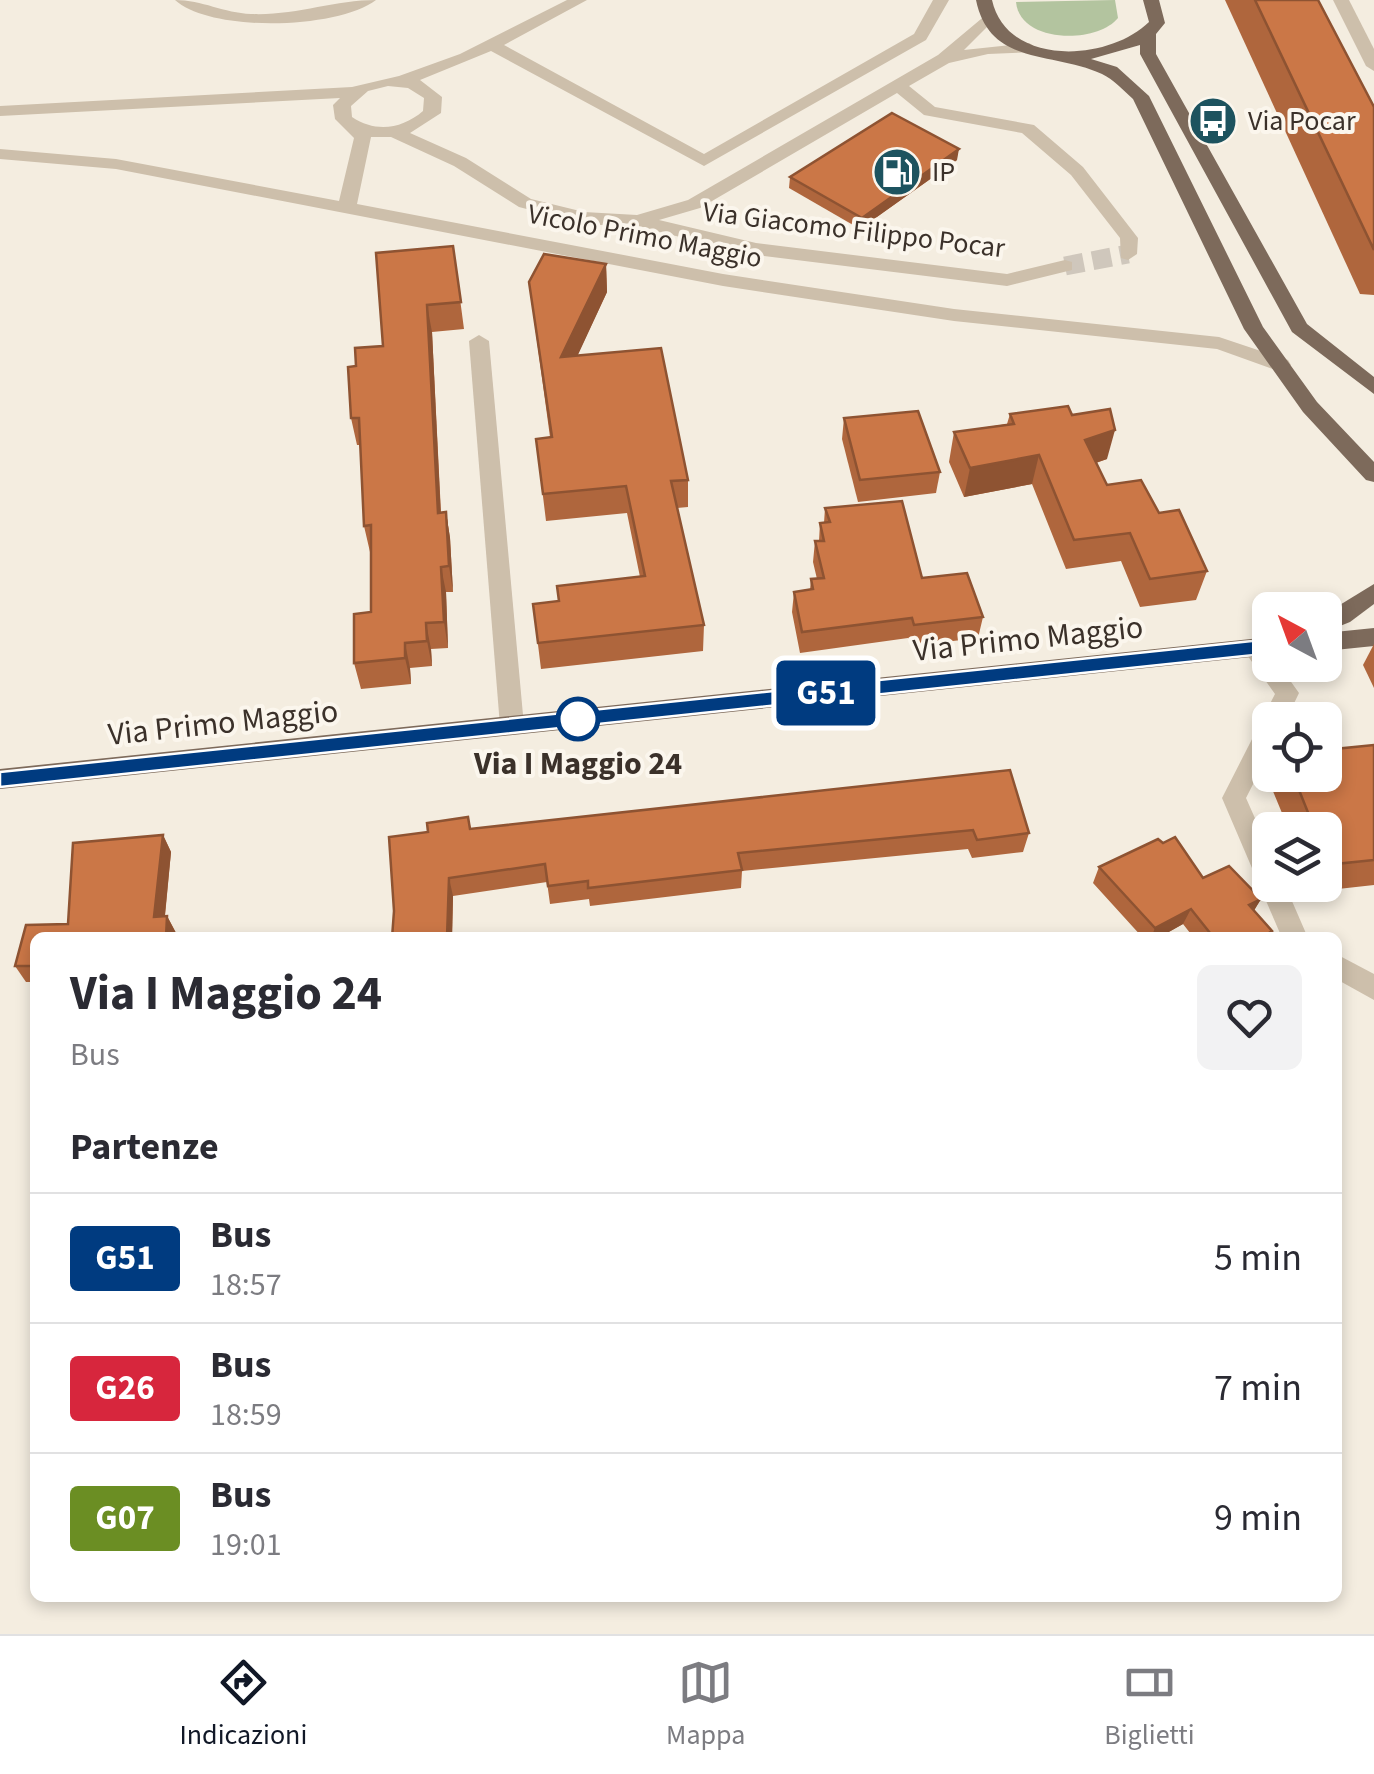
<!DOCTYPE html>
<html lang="it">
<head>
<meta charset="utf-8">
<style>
  :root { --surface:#fff; --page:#f2f2f3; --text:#2b2b33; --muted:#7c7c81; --line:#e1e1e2; --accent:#111827 }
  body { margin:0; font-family:"Source Sans 3",sans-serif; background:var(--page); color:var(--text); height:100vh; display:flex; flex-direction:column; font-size:38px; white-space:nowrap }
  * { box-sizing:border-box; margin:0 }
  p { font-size:32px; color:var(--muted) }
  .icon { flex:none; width:55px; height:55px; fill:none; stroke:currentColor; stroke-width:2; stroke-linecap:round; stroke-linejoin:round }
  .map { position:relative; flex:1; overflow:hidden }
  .sheet { position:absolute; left:30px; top:932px; width:1312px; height:670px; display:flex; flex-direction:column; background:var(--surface); border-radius:15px; box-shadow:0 5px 15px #0003 }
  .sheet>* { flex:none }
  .badge { padding:0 20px; border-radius:8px; font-size:35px; line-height:65px }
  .needle { width:65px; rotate:319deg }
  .controls { position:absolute; left:1252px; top:592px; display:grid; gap:20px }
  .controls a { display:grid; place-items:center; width:90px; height:90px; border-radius:15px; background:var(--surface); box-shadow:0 5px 15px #0003; font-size:50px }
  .map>.badge { position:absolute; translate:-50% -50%; box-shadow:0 0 0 5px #fff }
  h2 { padding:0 40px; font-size:38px; line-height:90px }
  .round { display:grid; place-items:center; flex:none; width:105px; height:105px; border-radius:15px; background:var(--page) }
  .head { display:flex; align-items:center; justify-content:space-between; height:170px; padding:0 40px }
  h1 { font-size:48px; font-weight:700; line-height:75px }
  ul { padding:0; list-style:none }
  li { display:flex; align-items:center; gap:30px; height:130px; padding:0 40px; border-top:2px solid var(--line) }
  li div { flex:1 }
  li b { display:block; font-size:38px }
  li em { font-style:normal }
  li .badge { min-width:110px; font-weight:700; text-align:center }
  .tab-bar { display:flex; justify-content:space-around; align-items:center; height:140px; border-top:2px solid var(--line); background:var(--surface); font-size:28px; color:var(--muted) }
  .tab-bar a { display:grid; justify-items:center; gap:5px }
  .tab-bar .current { color:var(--accent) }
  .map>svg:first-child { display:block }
  .green { fill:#b3c49f }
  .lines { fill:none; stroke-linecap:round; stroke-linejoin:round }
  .minor-tunnel { stroke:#cfc7bc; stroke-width:19; stroke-dasharray:19 9; stroke-linecap:butt }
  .minor { fill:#cdbfab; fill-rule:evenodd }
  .major { fill:#7d6a5b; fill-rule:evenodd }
  .wall { fill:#af663d }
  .shaded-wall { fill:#8e5332 }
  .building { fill:#cb7747; stroke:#8e5332; stroke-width:2.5 }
  .line { fill:#003b80; stroke:#fff; stroke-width:2.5 }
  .stop-dot { fill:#fff; stroke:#003b80; stroke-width:5 }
  .labels { text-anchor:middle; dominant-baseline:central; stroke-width:8; stroke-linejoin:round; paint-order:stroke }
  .far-poi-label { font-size:28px; fill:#3b312a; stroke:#fbf6ed; text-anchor:start }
  .far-street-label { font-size:28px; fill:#3b312a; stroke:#fbf6ed }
  .street-label { font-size:32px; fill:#3b312a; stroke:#fbf6ed }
  .stop-label { font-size:32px; font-weight:bold; fill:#3b312a; stroke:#fbf6ed }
</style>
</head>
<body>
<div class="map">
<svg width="1374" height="1634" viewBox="0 0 1374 1634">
  <rect width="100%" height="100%" fill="#f4ede0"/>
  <!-- green -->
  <path class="green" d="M1115 0 1118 18C1097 44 1020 44 1016 2Z"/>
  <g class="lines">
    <!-- minor-tunnel -->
    <polyline class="minor-tunnel" points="1065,266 1128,254"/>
    <!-- minor -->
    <g class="minor">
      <path d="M175 0C202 0 224 13 251 14 294 16 334 0 376 0 338 29 212 33 175 0Z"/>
      <path d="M567 0H587L504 45 704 154 914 34 933 0H949L926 40 704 166 491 51 420 80 442 97 441 113 410 133 466 158 531 199 584 212 637 215 688 200 938 55 987 14 995 19 964 50 1029 43 1037 48 1035 52 988 54 949 63 909 86 935 107 1034 125 1083 167 1138 238 1137 254 1128 260 1121 258 1120 238 1071 175 1022 133 924 115 897 93 700 208 659 220 756 243 1007 274 1065 260 1072 262V270L1007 286 756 255 638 227 584 224 519 207 454 166 391 137H371L357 204 723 274 954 309 1219 337 1288 360 1291 365 1281 372 1217 349 954 321 723 286 116 169 0 159V149L116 159 339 201 354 138 335 119 333 105 340 98 0 116V106L352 87 399 76 460 54ZM388 86 408 88 424 98 423 111C402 129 376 133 352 117L351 106 368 91Z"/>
      <polygon points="1333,0 1349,0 1374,49 1374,71 1366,66"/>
      <polygon points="479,335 489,341 524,726 512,735 500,726 469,341"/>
      <path d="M1254 639C1267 643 1270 652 1270 665H1279L1299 693 1286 720H1270V751L1246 798 1270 852V885H1285L1308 938H1282L1222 798 1275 694 1242 648Z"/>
      <polygon points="1338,955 1374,974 1374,1000 1338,980"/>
    </g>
    <!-- major -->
    <g class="major">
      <path d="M976 0H992C1007 67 1108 62 1149 22L1143 0H1159L1165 23 1156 34V54L1307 324 1374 377V394L1292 332 1140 54V45L1091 59 1117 67 1149 96 1263 327 1317 402 1374 462V482L1366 480 1303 412 1244 329 1133 99C1123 90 1113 79 1102 74 1053 51 990 67 976 0Z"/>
      <polygon points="1374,584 1374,604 1350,622 1325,632 1325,614"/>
      <polygon points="1374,628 1374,646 1325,651 1325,633"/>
      <polygon points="1270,637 1270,655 0,789 0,769"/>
    </g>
  </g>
  <!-- wall -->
  <g class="wall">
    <polygon points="1225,0 1318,0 1374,107 1374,295 1360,294"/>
    <polygon points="957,160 860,229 789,188 790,177"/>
    <polygon points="453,246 464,329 432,332 441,513 446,512 450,538 453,592 446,592 448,648 431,649 432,666 410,668 411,684 361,689 354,663 371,612 370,552 364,526 360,445 357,445 351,418 356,366 383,346"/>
    <polygon points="606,264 607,292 577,356 688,480 688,507 677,508 704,625 703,651 541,669 533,604 559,601 640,577 627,513 546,521 536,439 550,437 529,282"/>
    <polygon points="1010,414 1072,415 1107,459 1096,463 1107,485 1159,513 1207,571 1196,600 1140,607 1121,561 1066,569 1032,484 964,497 949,462 954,432 1007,424"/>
    <polygon points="844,418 940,472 936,493 858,502 842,439"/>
    <polygon points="825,508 922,578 983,617 978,638 911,646 908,638 800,653 792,612 794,592 810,590 811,579 817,579 813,562 815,541 819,541 820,523 824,523"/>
    <polygon points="1374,644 1374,688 1363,665"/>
    <polygon points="1374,745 1374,885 1293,894 1294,885 1325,885 1325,830 1289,830 1270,784 1274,775 1325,775"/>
    <polygon points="1010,770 1029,833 1023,852 972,858 968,849 742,871 741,888 590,906 589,899 550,904 547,882 453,896 452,938 392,938 428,832 468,817 471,829"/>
    <polygon points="163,835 171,852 165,916 167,916 176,933 175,938 35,938 35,982 26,982 15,966 26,925 68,924 73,843"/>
    <polygon points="1099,867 1203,878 1261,899 1254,910 1272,931 1268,938 1194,938 1183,924 1158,938 1143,938 1093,883"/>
  </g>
  <!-- shaded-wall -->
  <g class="shaded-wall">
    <polygon points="959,149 957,160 860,229 862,218"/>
    <polygon points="606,264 607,292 564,385 561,357"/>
    <polygon points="427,305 432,332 442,539 438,513"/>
    <polygon points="1115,430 1107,459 1077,469 1085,440"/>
    <polygon points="1039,455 1032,484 964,497 970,468"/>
    <polygon points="446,512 450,538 453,592 449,566"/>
    <polygon points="441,567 446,592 448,648 444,622"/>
    <polygon points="426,623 431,649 432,666 427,641"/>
    <polygon points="405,643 410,668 411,684 405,658"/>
    <polygon points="163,835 171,852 163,934 154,917"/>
    <polygon points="449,878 453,896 452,938 447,938"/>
    <polygon points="1261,899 1252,914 1249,905"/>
    <polygon points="1191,909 1183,924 1158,938 1151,938 1155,928"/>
    <polygon points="167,916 176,933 175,938 166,938"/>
  </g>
  <!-- building -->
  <g class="building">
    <polygon points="1255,0 1318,0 1374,107 1374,250"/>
    <polygon points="892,113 959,149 862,218 790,177"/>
    <polygon points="453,246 461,302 427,305 438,513 446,512 449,566 441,567 444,622 426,623 427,641 405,643 405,658 354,663 354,614 371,612 371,525 364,526 359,418 351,418 348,367 356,366 355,348 383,346 376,253"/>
    <polygon points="544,254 606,264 561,357 661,348 688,480 671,481 704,625 538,643 533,604 559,601 557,586 645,576 626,486 543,494 536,439 552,437 529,282"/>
    <polygon points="1068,406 1072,415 1110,409 1115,430 1085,440 1107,485 1141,480 1159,513 1179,510 1207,571 1150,579 1130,533 1074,540 1039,455 970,468 954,432 1014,424 1010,414"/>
    <polygon points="918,411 940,472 860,480 844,418"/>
    <polygon points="902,501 922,578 967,573 983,617 914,625 912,618 802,632 794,592 813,589 811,579 824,578 815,541 824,541 820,523 830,522 825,508"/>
    <polygon points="1374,745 1374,860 1325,865 1325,830 1311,830 1311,820 1293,775 1325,775 1325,750"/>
    <polygon points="1010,770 1029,833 977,840 973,830 738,853 742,870 588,888 588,881 548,886 545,864 449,878 447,938 392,938 394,911 389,837 428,832 427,823 468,817 470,829"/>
    <polygon points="163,835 154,917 167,916 166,938 35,938 35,966 15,966 26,925 68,924 73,843"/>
    <polygon points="1175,837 1203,878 1229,866 1261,899 1249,905 1272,931 1261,938 1214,938 1191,909 1155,928 1099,867 1158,839 1163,843"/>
  </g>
  <!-- line -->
  <polygon class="line" points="1270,635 1276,637 1276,647 1254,655 0,787 0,772 1252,641"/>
  <!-- icons -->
  <defs>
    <g id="bus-disc" transform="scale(2.5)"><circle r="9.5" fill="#1d535f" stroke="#fbf6ed"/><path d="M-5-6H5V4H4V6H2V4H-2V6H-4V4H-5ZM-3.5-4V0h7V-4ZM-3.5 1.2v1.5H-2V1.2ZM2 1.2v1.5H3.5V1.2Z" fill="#fff"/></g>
    <g id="fuel-disc" transform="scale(2.5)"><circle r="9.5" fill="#1d535f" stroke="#fbf6ed"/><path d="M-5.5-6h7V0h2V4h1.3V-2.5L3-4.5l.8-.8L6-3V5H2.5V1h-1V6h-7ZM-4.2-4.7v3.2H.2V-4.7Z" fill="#fff"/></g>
  </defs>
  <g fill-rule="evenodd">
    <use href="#bus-disc" x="1213" y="121"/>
    <use href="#fuel-disc" x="897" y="172"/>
  </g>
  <!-- markers -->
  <circle class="stop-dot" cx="578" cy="719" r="20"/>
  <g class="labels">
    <!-- far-poi labels -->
    <g class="far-poi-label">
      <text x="1248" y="121">Via Pocar</text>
      <text x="932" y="172">IP</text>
    </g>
    <!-- far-street labels -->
    <g class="far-street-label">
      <text transform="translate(854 230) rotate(7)">Via Giacomo Filippo Pocar</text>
      <text transform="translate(645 236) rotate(11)">Vicolo Primo Maggio</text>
    </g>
    <!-- street labels -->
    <g class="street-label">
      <text transform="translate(1028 639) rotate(-6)">Via Primo Maggio</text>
      <text transform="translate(223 723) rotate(-6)">Via Primo Maggio</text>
    </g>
    <!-- stop labels -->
    <g class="stop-label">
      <text x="578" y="764">Via I Maggio 24</text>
    </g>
  </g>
</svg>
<div class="controls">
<a><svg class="needle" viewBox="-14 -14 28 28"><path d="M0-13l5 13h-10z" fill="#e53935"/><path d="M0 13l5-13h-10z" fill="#7c7c81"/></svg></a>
<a><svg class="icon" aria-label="locate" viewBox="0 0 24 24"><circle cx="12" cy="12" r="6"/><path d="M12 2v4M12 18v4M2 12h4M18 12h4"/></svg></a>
<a><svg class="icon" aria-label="layers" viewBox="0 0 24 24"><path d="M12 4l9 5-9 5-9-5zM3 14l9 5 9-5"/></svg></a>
</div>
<b class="badge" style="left:826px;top:693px;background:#003b80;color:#fff">G51</b>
<section class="sheet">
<div class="head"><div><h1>Via I Maggio 24</h1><p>Bus</p></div><a class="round"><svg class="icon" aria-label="heart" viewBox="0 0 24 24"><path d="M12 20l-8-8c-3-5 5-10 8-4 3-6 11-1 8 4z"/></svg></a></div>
<h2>Partenze</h2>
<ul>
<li><span class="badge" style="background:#003b80;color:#fff">G51</span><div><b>Bus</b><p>18:57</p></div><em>5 min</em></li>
<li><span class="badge" style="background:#d7263d;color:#fff">G26</span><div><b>Bus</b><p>18:59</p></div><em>7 min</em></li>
<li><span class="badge" style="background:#6b8e23;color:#fff">G07</span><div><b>Bus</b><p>19:01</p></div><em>9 min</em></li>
</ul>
</section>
</div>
<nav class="tab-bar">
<a class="current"><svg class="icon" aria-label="directions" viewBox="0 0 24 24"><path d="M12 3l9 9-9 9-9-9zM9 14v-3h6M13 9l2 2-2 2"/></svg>Indicazioni</a>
<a><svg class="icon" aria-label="map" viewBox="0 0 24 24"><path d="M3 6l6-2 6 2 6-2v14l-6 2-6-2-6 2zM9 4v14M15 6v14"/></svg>Mappa</a>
<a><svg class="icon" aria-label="tickets" viewBox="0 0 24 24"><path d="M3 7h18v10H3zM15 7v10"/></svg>Biglietti</a>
</nav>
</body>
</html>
